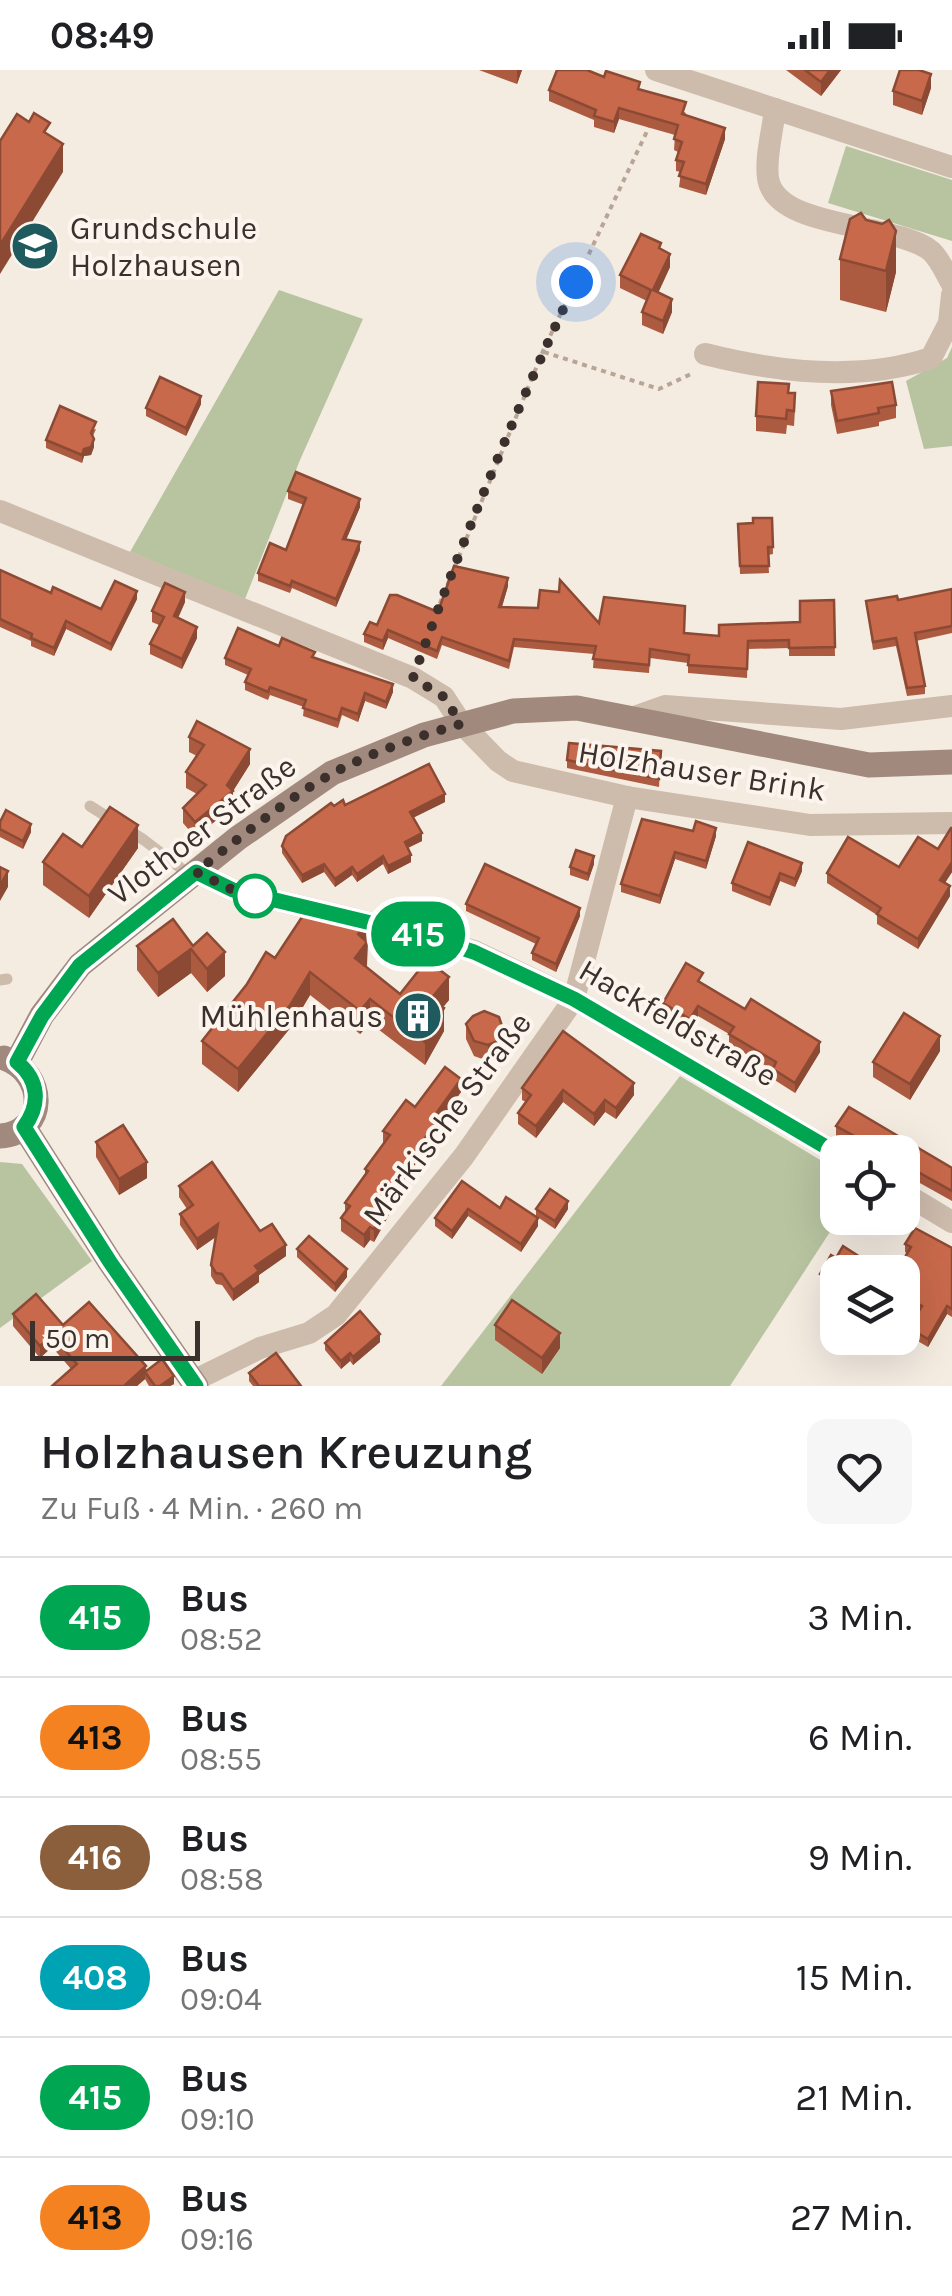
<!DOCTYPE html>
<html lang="de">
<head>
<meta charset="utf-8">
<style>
  :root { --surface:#fff; --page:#f6f6f6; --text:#202124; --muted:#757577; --line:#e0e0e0 }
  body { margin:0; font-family:Karla,sans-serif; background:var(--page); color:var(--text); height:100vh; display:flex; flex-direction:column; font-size:38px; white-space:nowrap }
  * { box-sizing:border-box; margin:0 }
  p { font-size:32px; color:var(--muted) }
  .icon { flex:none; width:55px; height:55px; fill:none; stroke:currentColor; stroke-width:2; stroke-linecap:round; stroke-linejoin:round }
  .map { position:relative; height:1316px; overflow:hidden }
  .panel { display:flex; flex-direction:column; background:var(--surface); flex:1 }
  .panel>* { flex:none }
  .badge { padding:0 20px; border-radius:32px; font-size:35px; line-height:65px }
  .fabs { position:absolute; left:820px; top:1065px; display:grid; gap:20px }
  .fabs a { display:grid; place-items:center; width:100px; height:100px; border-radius:20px; background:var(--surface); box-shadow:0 10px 40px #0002; font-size:50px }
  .scale { position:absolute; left:30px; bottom:25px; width:170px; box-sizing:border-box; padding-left:10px; border:5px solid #3b302b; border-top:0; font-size:28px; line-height:35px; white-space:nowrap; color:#3b302b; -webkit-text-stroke:8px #fbf5ee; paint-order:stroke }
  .you { position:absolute; width:50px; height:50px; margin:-25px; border:8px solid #fff; border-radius:50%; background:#1a73e8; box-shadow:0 0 0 15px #1a73e833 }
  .map>.badge { position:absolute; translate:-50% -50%; box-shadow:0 0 0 5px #fff }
  .round { display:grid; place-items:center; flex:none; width:105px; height:105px; border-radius:20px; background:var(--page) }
  .summary { display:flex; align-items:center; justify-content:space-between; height:170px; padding:0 40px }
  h1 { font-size:48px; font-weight:600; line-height:75px }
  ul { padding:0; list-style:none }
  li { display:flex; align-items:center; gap:30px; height:120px; padding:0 40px; border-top:2px solid var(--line) }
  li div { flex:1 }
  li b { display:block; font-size:38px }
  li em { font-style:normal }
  li .badge { min-width:110px; font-weight:700; text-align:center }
  .status { display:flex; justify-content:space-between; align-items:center; height:70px; padding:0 50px; background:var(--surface); direction:ltr }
  .status svg { height:28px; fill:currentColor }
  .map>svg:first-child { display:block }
  .green { fill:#b8c4a0 }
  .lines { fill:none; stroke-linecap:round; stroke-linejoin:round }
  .path { stroke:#b9a596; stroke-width:4; stroke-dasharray:5 5; stroke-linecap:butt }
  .lane { stroke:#cdbbac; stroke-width:11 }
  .street { stroke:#cdbbac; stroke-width:22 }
  .secondary { stroke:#a18a7d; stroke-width:25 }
  .wall { fill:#ac5a40 }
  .shaded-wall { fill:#8c4a34 }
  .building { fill:#c8694b; stroke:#8c4a34; stroke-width:2.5 }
  .line-casing { stroke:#fff; stroke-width:22 }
  .line { stroke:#00a651; stroke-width:15 }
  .walk { stroke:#3b302b; stroke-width:10; stroke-dasharray:0 18 }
  .stop-dot { fill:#fff; stroke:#00a651; stroke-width:5 }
  .labels { text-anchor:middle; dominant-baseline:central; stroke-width:8; stroke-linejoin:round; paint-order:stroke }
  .poi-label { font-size:32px; fill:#3b302b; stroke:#fbf5ee; text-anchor:start }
  .street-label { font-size:32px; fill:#3b302b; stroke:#fbf5ee }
</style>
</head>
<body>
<div class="status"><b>08:49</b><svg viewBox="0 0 49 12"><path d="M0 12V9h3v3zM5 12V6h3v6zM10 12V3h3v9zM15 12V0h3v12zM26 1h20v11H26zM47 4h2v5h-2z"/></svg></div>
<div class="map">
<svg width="952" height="1316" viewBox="0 0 952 1316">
  <rect width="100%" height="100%" fill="#f4ebe1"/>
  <!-- green -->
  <g class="green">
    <polygon points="846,76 952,110 952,171 828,133"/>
    <polygon points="279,220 363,249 300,390 245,529 130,482"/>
    <polygon points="952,277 952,376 924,379 906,311 947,288"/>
    <polygon points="680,1006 837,1100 839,1148 730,1316 441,1316"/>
    <polygon points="0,1092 22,1094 92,1191 0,1258"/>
  </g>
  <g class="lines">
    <!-- path -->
    <g class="path">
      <polyline points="544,282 659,319 691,304"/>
      <polyline points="436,543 543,281 649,57"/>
    </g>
    <!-- lane -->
    <g class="lane">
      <polyline points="90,736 144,770 191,806"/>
      <polyline points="0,910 7,909"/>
    </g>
    <!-- street -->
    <g class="street">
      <polyline points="656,0 952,97"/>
      <path d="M775 39C773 60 765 87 768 108 775 160 895 152 931 181 940 189 946 204 952 214"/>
      <path d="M705 284C777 302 860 312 931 288L949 253 952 225"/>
      <polyline points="0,441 413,608 444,627 461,653 498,691 513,701 627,727 810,755 952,753"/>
      <polyline points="634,647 665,636 841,649 952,636"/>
      <polyline points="196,802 233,820 421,865 474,881 574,929 838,1084"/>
      <polyline points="902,1122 952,1152"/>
      <polyline points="193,1311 260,1278 309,1263 336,1245 464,1086 574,929 627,727"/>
    </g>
    <!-- secondary -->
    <g class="secondary">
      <polyline points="17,992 42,945 80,895 238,768 332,703 424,665 513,641 577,638 869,695 952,692"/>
      <polyline points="24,1057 110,1192 196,1316"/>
      <path d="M0 1066C48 1063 47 1003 4 988"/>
    </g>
  </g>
  <!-- wall -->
  <g class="wall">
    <polygon points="479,0 522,0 517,14"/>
    <polygon points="786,0 841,0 821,26"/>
    <polygon points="604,7 640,19 686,43 685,45 725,69 706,125 679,117 681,102 676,101 676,90 678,82 674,80 675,65 619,49 614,63 594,57 594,50 549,31 549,20"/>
    <polygon points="931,18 922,45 893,35 893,21"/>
    <polygon points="661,179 670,197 658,223 672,242 663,264 642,255 642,242 647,231 620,218 620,205"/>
    <polygon points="840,189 896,202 886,242 840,230"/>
    <polygon points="831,321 896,335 896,348 879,352 879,356 837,364 831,335"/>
    <polygon points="789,323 795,339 794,356 787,355 786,364 756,361 756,346"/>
    <polygon points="201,334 186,366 146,346 146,338"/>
    <polygon points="96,359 93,366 94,377 91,385 84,386 82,393 46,378 46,370"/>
    <polygon points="288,421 360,437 346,470 360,480 336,537 292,518 290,523 258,511 258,503 286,480 304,435 288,429"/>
    <polygon points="772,448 773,484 768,485 769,503 740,504 738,454 753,453"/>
    <polygon points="0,500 51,523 101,539 137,529 111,581 66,559 54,586 31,576 31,571 0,557"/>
    <polygon points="508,516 502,537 599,553 719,566 800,552 834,530 835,586 789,586 789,578 748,579 747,608 688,603 688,593 650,588 649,603 593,598 594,584 514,577 509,599 442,575 437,589 388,568 383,580 364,572 364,564 377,555 438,542"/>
    <polygon points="952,519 952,563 916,571 925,616 925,624 907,626 896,576 873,580 866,531 898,530"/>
    <polygon points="185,532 178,548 197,568 182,599 150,584 150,574 159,555 152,552 152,541"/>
    <polygon points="279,576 315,587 393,622 386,639 365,631 358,652 342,645 338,658 303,646 304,637 270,625 268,630 245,620 245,612 248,605 225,595 225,588"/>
    <polygon points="189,667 250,694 233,721 233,737 195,767 183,753 183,738 197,724 186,718 186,702 197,686 189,682"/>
    <polygon points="661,681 659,717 567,698 567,690"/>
    <polygon points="445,732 413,748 422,771 408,778 411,792 388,804 383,794 357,812 352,805 335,817 324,802 302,813 282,783 282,776 334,736 345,735"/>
    <polygon points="0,752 31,762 23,779 0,767"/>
    <polygon points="952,758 952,802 945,813 950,826 918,879 877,854 877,845 827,813 827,803 899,797 938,779"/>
    <polygon points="693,761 716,766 706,799 675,789 660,834 621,822 621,814"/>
    <polygon points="748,772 802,801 795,817 780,811 770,836 732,821 732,813"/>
    <polygon points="82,777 138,778 89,848 43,815 43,792"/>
    <polygon points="594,794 588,811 570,805 570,797"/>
    <polygon points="466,834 580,846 556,902 532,890 532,883 536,874 466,841"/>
    <polygon points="310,848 369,873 367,875 367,895 366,897 400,924 449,930 443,937 444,961 425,995 370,953 360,964 310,925 291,957 238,1022 202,994 202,971"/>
    <polygon points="137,876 193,876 225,906 207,922 191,903 158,927 137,900"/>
    <polygon points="703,913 702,914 820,982 795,1023 773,1009 773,1000 729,974 729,964 698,946 690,959 663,943 663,933"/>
    <polygon points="466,954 503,974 498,986 488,991 474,986 466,969"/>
    <polygon points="940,981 910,1030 873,1007 873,992"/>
    <polygon points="522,1018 634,1025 616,1049 605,1042 594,1056 563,1032 536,1068 518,1054 518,1043 526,1032 522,1030"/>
    <polygon points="461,1022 436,1056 436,1066 391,1128 391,1141 374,1172 370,1170 364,1178 341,1161 341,1148 345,1142 345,1133 365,1106 365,1099 383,1074 383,1061 415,1037"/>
    <polygon points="836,1056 952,1098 952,1131 902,1103 902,1082 866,1082 836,1066"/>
    <polygon points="96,1072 147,1108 119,1125 96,1087"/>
    <polygon points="462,1111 500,1138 538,1156 521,1182 468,1146 452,1169 435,1156 435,1148"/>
    <polygon points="179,1116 260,1161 286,1186 259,1205 259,1212 233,1231 222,1215 216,1214 211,1206 211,1195 216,1167 197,1180 180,1155 180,1144 187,1139 179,1127"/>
    <polygon points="536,1139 568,1139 555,1159 536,1146"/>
    <polygon points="905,1174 952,1178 952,1247 947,1244 928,1277 909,1266 909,1258 919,1242 902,1232 902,1202 907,1183 905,1182"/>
    <polygon points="297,1179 347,1207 335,1222 297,1187"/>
    <polygon points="836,1188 868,1200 838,1202 838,1223 820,1211 820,1204"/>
    <polygon points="13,1244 63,1255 174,1314 170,1316 149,1316 145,1309 137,1316 52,1316 71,1299 52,1277 40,1288 13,1256"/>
    <polygon points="495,1255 560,1278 542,1304 495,1270"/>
    <polygon points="380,1272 353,1295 350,1291 341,1299 325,1280 325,1273"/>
    <polygon points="249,1303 301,1316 253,1316 249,1311"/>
  </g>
  <!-- shaded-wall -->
  <g class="shaded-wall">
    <polygon points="517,0 522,0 517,14"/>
    <polygon points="830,0 841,0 821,26 821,12"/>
    <polygon points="931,4 931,18 922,45 922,31"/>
    <polygon points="619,38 619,49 614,63 614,52"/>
    <polygon points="725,58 725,69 706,125 706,114"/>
    <polygon points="63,74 63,102 0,204 0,175"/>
    <polygon points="896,161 896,202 886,242 886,201"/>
    <polygon points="670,184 670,197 653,234 653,220"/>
    <polygon points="672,229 672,242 663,264 663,251"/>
    <polygon points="201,326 201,334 186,366 186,358"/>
    <polygon points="94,369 94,377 91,385 84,386 82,393 82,385 84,379"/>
    <polygon points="360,429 360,437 343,477 343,469"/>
    <polygon points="360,472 360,480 336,537 336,529"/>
    <polygon points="508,508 508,516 499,546 499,537"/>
    <polygon points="137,521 137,529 111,581 111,574"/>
    <polygon points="185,522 185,532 174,557 174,546"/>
    <polygon points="66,551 66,559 54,586 54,578"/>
    <polygon points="197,557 197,568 182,599 182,589"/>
    <polygon points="388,560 388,568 383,580 383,571"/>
    <polygon points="393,614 393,622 386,639 386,632"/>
    <polygon points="365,623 365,631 358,652 358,644"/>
    <polygon points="250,679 250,694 233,721 233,737 195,767 195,752 227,715"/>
    <polygon points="445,724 445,732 410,749 410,742"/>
    <polygon points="31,754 31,762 23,779 23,771"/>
    <polygon points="138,755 138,778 89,848 89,826"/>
    <polygon points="716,758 716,766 706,799 706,791"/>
    <polygon points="422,763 422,771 405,779 405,772"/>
    <polygon points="675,782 675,789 660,834 660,826"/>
    <polygon points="411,785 411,792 388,804 388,796"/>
    <polygon points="383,786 383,794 357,812 357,804"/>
    <polygon points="594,786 594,794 588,811 588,804"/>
    <polygon points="952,792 952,802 940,820 940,810"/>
    <polygon points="802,793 802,801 795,817 795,809"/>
    <polygon points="324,794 324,802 302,813 302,805"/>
    <polygon points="352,797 352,805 335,817 335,809"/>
    <polygon points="8,801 8,817 0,831 0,816"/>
    <polygon points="780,803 780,811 770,836 770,828"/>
    <polygon points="950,816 950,826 918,879 918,869"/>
    <polygon points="580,838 580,846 556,902 556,894"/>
    <polygon points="369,850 367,895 355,911 355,888 358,864"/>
    <polygon points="191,879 191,903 158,927 158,903"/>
    <polygon points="225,882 225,906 207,922 207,899"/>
    <polygon points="310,902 310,925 291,957 238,1022 238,999"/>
    <polygon points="449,907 449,930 430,953 430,930"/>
    <polygon points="370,929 370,953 360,964 360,941"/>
    <polygon points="698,936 698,946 690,959 690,949"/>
    <polygon points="444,938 444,961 425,995 425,972"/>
    <polygon points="503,959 503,974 498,986 488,991 488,975"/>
    <polygon points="940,966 940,981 910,1030 910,1014"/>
    <polygon points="820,972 820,982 795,1023 795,1013"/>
    <polygon points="461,1009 461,1022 436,1056 436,1066 384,1137 384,1124 432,1049"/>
    <polygon points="634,1013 634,1025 616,1049 616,1038"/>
    <polygon points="563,1020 563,1032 536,1068 536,1056"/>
    <polygon points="605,1030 605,1042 594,1056 594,1044"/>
    <polygon points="147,1092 147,1108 119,1125 119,1109"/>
    <polygon points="391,1128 391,1141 374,1172 374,1159"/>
    <polygon points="568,1131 568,1139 555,1159 555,1151"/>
    <polygon points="468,1139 468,1146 452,1169 452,1161"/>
    <polygon points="538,1148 538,1156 521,1182 521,1174"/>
    <polygon points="218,1154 218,1165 197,1180 197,1169"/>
    <polygon points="370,1157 370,1170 364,1178 364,1165"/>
    <polygon points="286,1175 286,1186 259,1205 259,1212 233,1231 233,1220 255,1196"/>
    <polygon points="347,1199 347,1207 335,1222 335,1214"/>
    <polygon points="947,1236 947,1244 928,1277 928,1269"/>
    <polygon points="560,1263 560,1278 542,1304 542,1288"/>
    <polygon points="380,1264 380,1272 353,1295 353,1287"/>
    <polygon points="52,1266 52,1277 40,1288 40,1276"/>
    <polygon points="350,1283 350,1291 341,1299 341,1291"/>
    <polygon points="146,1296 145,1309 137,1316 124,1316"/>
    <polygon points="174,1306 174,1314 170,1316 160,1316"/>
  </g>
  <!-- building -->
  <g class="building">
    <polygon points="557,0 587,0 604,7 606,1 640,12 638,19 686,32 682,44 725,58 706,114 679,106 684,92 676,90 682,72 674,69 678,55 619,38 614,52 594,46 596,40 549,20"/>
    <polygon points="805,0 830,0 821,12"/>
    <polygon points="900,0 919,0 931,4 922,31 893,21"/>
    <polygon points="34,43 50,53 44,62 63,74 0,175 0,71 17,44 29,52"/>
    <polygon points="861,143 866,150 882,154 889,150 896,161 886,201 840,189 850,149"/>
    <polygon points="641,164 661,173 659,178 670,184 653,220 672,229 663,251 642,242 651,220 620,205"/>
    <polygon points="160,307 201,326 186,358 146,338"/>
    <polygon points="758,312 789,314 788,323 795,323 794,341 787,340 786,349 756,346"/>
    <polygon points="892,312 896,335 878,338 879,343 837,351 831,321"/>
    <polygon points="60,336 96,352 91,363 94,369 91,377 84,379 82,385 46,370"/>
    <polygon points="296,402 360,429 343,469 360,472 336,529 292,511 290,516 258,503 270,473 286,480 306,428 288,421"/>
    <polygon points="753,448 772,448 773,477 768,477 769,496 740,496 738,454 753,453"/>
    <polygon points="454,496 508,508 499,537 538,538 540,520 559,522 560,510 599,553 604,527 685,536 684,563 719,566 719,555 800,552 800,531 834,530 835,577 789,578 789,570 748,571 747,599 688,595 689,585 650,579 649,595 593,589 596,576 514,569 509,591 442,567 437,581 388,560 383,571 364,564 370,552 377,555 390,525 397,525 438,542"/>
    <polygon points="0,500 51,523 53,517 101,539 115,511 137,521 111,574 66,551 54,578 31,568 32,564 0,549"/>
    <polygon points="165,513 185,522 174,546 197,557 182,589 150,574 164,547 152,541"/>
    <polygon points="952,519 952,556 915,563 925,616 907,618 896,568 873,572 866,531 897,526 898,530"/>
    <polygon points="238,558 279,576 282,568 315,582 312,587 393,614 386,632 365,623 358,644 342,638 338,650 303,638 306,630 270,617 268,622 245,612 251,599 225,588"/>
    <polygon points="197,651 250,679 227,715 233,721 195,752 183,738 206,715 186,702 204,675 189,667"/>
    <polygon points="569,673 661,681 659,709 567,690"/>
    <polygon points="429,694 445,724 410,742 422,763 405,772 411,785 388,796 383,786 357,804 352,797 335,809 324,794 302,805 282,776 286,766 331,733 334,736 343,730 345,735"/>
    <polygon points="110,737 138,755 89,826 43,792 63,764 82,777"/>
    <polygon points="6,740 31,754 23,771 0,759 0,752"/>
    <polygon points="642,749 693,761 696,751 716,758 706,791 675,782 660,826 621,814"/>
    <polygon points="951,758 952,758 952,792 940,810 950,816 918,869 877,844 881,838 827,803 848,767 899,797 918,767 938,779"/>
    <polygon points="748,772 802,793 795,809 780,803 770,828 732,813"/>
    <polygon points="576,780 594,786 588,804 570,797"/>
    <polygon points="485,794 580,838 556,894 532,883 539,868 466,834"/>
    <polygon points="0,797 8,801 0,816"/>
    <polygon points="319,833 369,850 358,864 367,872 355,888 400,924 427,890 449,907 430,930 444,938 425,972 370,929 360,941 310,902 291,934 238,999 202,971 247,914 266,882 275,888 304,844 310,848"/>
    <polygon points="173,849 193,876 207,863 225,882 207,899 191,879 158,903 137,876"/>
    <polygon points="686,893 703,903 698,911 745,939 751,929 820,972 795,1013 773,999 776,992 729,964 734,957 698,936 690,949 663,933"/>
    <polygon points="484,941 499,947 503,959 498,971 488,975 474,971 466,954 473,946"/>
    <polygon points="904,943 940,966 910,1014 873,992"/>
    <polygon points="563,961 634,1013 616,1038 605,1030 594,1044 563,1020 536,1056 518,1043 531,1025 522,1018"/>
    <polygon points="445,997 461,1009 432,1049 436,1053 384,1124 391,1128 374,1159 370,1157 364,1165 341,1148 350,1136 345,1133 368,1101 365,1099 390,1065 383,1061 406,1030 415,1037"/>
    <polygon points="849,1037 952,1098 952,1121 902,1093 902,1082 884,1082 836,1056"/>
    <polygon points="123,1055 147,1092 119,1109 96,1072"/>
    <polygon points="212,1092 260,1161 272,1154 286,1175 255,1196 259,1201 233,1220 222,1204 216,1203 211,1195 218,1154 197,1169 180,1144 193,1135 179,1116"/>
    <polygon points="462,1111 500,1138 506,1127 538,1148 521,1174 468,1139 452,1161 435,1148"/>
    <polygon points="550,1119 568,1131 555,1151 536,1139"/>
    <polygon points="915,1158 952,1178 952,1239 947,1236 928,1269 909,1258 922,1236 902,1225 902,1202 896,1202 911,1177 905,1174"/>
    <polygon points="309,1166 347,1199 335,1214 297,1179"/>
    <polygon points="843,1176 868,1192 861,1202 838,1202 838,1215 820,1204 831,1185 836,1188"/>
    <polygon points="36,1224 63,1255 89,1232 146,1296 124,1316 52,1316 77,1294 52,1266 40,1276 13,1244"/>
    <polygon points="512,1230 560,1263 542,1288 495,1255"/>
    <polygon points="360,1241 380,1264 353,1287 350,1283 341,1291 325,1273"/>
    <polygon points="276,1283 301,1316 259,1316 249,1303"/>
    <polygon points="162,1289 174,1306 160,1316 155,1316 145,1302"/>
  </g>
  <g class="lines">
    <!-- line casing -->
    <g class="line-casing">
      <path id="line" d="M196 1316 110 1192 24 1057C41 1034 39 1010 17 992L42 946 80 895 196 802 233 820 421 865 474 882 574 929 838 1084"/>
    </g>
    <!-- line -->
    <use href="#line" class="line"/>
    <!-- walk -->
    <path class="walk" d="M255 826 260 827 233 820 196 802C238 769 290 726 337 701 376 681 419 666 461 654L444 627 413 608C461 474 515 341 576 212"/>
  </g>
  <!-- icons -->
  <defs>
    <g id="school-disc" transform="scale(2.5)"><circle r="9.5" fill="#1f5a5e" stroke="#fbf5ee"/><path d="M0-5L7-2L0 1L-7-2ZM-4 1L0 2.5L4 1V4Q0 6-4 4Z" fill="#fff"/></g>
    <g id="building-disc" transform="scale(2.5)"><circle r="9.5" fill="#1f5a5e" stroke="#fbf5ee"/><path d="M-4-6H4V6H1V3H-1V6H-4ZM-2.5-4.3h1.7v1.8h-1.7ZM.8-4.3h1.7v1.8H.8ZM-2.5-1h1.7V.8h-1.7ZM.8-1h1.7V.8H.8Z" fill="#fff"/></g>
  </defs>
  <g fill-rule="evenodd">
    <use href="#school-disc" x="35" y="176"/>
    <use href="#building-disc" x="418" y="946"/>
  </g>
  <!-- markers -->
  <circle class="stop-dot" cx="255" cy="826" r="20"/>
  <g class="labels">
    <!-- poi labels -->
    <g class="poi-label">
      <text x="70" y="158">Grundschule<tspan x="70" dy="37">Holzhausen</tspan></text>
      <text x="383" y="946" text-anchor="end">Mühlenhaus</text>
    </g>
    <!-- street labels -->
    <g class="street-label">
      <text transform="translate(702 701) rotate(9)">Holzhauser Brink</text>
      <text transform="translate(202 760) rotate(-37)">Vlothoer Straße</text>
      <text transform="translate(678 953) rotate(30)">Hackfeldstraße</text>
      <text transform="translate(447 1049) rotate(-53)">Märkische Straße</text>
    </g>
  </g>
</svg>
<div class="fabs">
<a><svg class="icon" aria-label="locate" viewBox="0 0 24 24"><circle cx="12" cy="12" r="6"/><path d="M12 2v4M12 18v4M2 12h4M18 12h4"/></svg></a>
<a><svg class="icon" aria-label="layers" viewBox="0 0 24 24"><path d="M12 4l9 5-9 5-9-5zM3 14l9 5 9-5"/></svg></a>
</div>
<div class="scale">50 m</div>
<div class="you" style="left:576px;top:212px"></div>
<b class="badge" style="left:418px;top:864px;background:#00a651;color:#fff">415</b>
</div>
<section class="panel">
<div class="summary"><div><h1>Holzhausen Kreuzung</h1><p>Zu Fuß · 4 Min. · 260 m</p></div><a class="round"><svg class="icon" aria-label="heart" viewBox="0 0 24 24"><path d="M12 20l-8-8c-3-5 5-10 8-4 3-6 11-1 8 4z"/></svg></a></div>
<ul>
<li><span class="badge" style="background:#00a651;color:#fff">415</span><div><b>Bus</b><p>08:52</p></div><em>3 Min.</em></li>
<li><span class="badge" style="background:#f58220;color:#111">413</span><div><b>Bus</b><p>08:55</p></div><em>6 Min.</em></li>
<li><span class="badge" style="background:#8b5e3c;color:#fff">416</span><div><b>Bus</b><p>08:58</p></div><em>9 Min.</em></li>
<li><span class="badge" style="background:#00a3b4;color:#fff">408</span><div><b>Bus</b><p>09:04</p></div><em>15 Min.</em></li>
<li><span class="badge" style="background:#00a651;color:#fff">415</span><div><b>Bus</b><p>09:10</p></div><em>21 Min.</em></li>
<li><span class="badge" style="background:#f58220;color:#111">413</span><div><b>Bus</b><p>09:16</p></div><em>27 Min.</em></li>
</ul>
</section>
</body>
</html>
